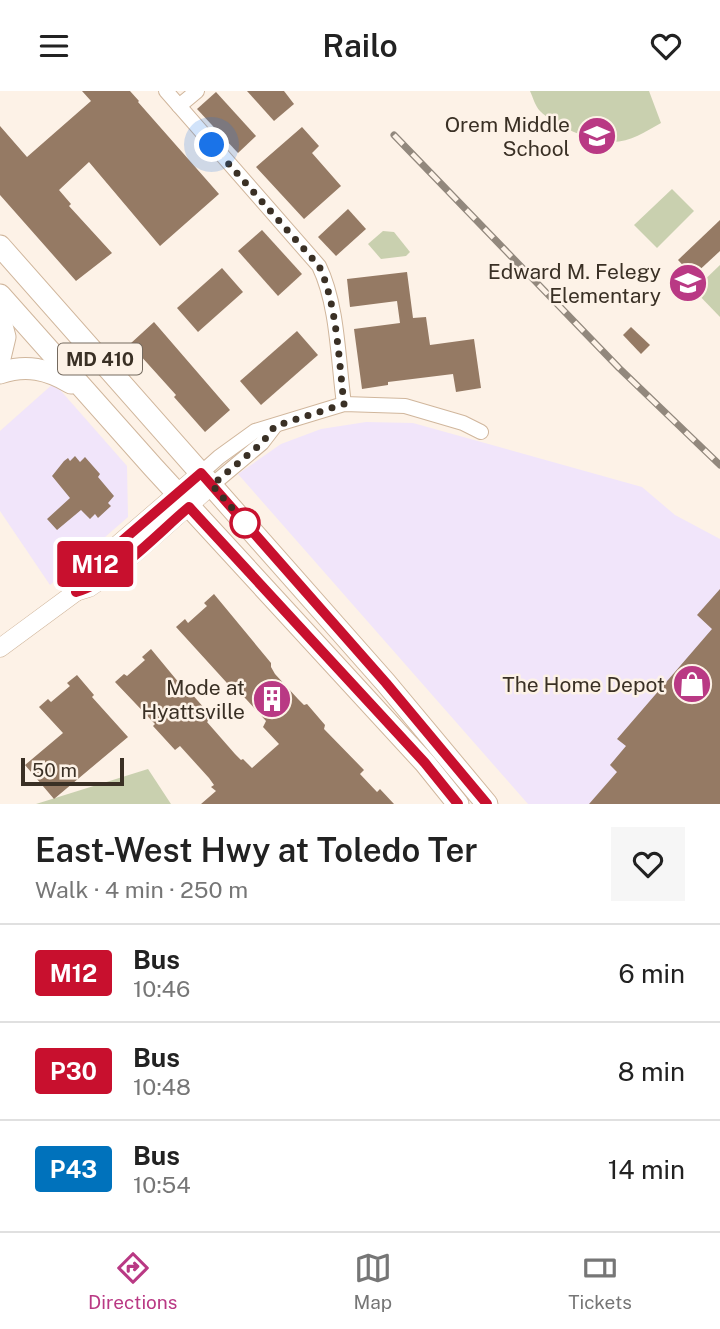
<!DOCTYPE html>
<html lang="en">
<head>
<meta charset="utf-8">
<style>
  :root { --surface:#fff; --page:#f6f6f6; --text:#222; --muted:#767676; --line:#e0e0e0; --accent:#b93984 }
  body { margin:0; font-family:"Public Sans",sans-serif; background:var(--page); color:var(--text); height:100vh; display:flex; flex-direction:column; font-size:26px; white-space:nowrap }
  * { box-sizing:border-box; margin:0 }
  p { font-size:23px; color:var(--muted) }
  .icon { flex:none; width:38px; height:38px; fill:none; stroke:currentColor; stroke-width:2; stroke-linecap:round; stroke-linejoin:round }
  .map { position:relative; height:713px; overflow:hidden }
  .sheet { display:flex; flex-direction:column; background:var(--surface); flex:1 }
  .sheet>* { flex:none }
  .badge { padding:0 14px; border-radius:5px; font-size:24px; line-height:46px }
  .scale { position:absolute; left:21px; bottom:18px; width:103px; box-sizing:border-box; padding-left:7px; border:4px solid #3a3025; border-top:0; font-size:19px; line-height:24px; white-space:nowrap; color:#3a3025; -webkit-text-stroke:5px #fdf2e7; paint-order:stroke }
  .you { position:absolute; width:35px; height:35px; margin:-18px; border:5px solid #fff; border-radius:50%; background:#1a73e8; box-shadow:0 0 0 10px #1a73e833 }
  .map>.badge { position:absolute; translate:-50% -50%; box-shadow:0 0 0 4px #fff }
  .round { display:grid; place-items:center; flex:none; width:74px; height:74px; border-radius:0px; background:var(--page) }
  .overview { display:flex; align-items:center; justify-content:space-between; height:119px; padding:0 35px }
  h1 { font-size:33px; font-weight:600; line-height:52px }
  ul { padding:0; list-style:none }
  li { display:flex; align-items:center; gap:21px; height:98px; padding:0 35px; border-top:2px solid var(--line) }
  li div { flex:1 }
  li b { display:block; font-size:26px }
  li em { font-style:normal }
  li .badge { min-width:77px; font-weight:700; text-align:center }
  header { display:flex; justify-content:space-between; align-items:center; height:91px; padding:0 35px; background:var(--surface); font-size:32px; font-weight:600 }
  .dock { display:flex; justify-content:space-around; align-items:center; height:98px; border-top:2px solid var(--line); background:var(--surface); font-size:19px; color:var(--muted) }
  .dock a { display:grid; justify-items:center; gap:4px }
  .dock .selected { color:var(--accent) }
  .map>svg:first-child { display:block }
  .commercial { fill:#f1e5fa }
  .green { fill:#c9d0af }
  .building { fill:#957a64 }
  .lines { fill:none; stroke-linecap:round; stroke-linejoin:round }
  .minor-casing { stroke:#d0b69c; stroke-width:16 }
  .tertiary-casing { stroke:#d0b69c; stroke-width:19 }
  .primary-casing { stroke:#d0b69c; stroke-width:23 }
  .minor { stroke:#fff; stroke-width:14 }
  .tertiary { stroke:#fff; stroke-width:18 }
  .primary { stroke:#fff; stroke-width:21 }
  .rail-casing { stroke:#92887d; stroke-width:7 }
  .rail { stroke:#fdf2e7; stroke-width:4.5; stroke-dasharray:13; stroke-linecap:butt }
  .line-casing { stroke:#fff; stroke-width:16 }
  .line { stroke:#c8102e; stroke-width:10 }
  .walk { stroke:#3a3025; stroke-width:7; stroke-dasharray:0 12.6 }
  .stop-dot { fill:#fff; stroke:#c8102e; stroke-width:3.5 }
  .labels { text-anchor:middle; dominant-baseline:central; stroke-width:5; stroke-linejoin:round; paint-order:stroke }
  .shield { fill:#fdf2e7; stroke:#746a5f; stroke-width:2 }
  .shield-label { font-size:19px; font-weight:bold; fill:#3a3025 }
  .poi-label { font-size:21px; fill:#3a3025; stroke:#fdf2e7; text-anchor:end }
</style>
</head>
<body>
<header><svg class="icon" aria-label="menu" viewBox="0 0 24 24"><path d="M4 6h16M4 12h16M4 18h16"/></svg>Railo<svg class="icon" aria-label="heart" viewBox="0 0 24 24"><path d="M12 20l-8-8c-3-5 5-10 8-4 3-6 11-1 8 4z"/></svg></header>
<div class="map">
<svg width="720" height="713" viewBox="0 0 720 713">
  <rect width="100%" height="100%" fill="#fdf2e7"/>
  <!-- commercial -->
  <g class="commercial">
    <polygon points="54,292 127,375 128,426 50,494 0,420 0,340"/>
    <polygon points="366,331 413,332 642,396 675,424 720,448 720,713 528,713 238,383 281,353 321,338"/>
  </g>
  <!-- green -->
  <g class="green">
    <path d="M530 0H649L661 32C645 41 629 52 610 51 590 50 554 34 540 20 535 15 533 6 530 0Z"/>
    <polygon points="672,98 694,120 657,157 634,134"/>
    <polygon points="383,140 394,141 410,161 406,165 381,168 368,153"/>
    <polygon points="720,174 720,226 694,199"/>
    <polygon points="148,678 171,713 36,713"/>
  </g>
  <!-- building -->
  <g class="building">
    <polygon points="82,0 130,0 139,10 138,11 219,103 160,155 89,71 59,99 71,113 69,115 112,162 76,190 0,104 0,35 27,66 91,10"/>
    <polygon points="247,0 284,0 294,13 274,30"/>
    <polygon points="216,1 256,45 238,62 197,18"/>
    <polygon points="302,36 319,55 312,62 341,95 304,128 256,76"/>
    <polygon points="348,118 366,138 336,165 318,146"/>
    <polygon points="720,129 720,160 693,185 678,169"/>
    <polygon points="262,139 302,183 278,205 238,160"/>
    <polygon points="222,177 243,201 198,241 177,217"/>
    <polygon points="407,181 413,227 426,226 430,254 474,248 481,297 456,301 453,283 388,291 388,294 362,298 354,238 400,232 397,210 350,216 347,188"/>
    <polygon points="154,231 230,319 205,341 174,306 176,304 130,253"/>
    <polygon points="631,236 650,254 641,263 623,244"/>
    <polygon points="297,240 318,264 261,314 240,290"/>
    <polygon points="75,365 80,371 85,366 100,383 98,386 114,405 108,412 111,415 98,427 95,423 90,428 81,419 57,439 47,428 70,407 52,385 64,370 68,367 70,370"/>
    <polygon points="720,498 720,713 589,713 617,681 610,674 626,655 617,648 712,538 697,524"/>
    <polygon points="214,503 271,572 271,576 275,583 298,608 304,614 307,613 325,634 324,638 364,679 360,683 377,701 380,698 394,713 201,713 216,700 211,696 214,694 209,687 180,655 175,659 153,635 155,633 115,591 124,583 127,585 145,569 142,566 151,558 189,604 191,602 212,626 207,631 235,663 241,669 243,668 252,677 279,653 263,636 266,630 246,608 240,602 237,603 176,536 185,528 188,532 207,515 204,512"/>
    <polygon points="77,584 94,604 92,606 128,646 54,708 25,674 63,642 39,616 48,608 51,611 70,595 67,592"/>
  </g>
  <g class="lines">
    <!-- minor casing -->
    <g class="minor-casing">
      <g id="minor">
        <path d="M166 0 319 175C338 214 338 270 344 313"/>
        <polyline points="179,15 197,0"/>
        <polyline points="201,382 219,366 255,340 344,313 405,315 463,332 481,341"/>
        <polyline points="212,394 262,352 275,335"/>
      </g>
    </g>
    <!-- tertiary casing -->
    <g class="tertiary-casing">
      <g id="tertiary">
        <polyline points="76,501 89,497 117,478 212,394"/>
        <polyline points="0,557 76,501 94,474 201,382"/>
      </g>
    </g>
    <!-- primary casing -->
    <g class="primary-casing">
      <g id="primary">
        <polyline points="0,155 386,592 487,713"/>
        <polyline points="0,204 153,376 425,672 458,713"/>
        <polyline points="0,227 5,246 0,267"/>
        <path d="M0 282C26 273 48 278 71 292"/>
      </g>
    </g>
    <!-- minor -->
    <use href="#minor" class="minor"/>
    <!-- tertiary -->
    <use href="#tertiary" class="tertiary"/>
    <!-- primary -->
    <use href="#primary" class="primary"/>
    <!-- rail casing -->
    <g class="rail-casing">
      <polyline id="rail" points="394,44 619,277 720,374"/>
    </g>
    <!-- rail -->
    <use href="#rail" class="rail"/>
  </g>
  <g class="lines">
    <!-- line casing -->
    <g class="line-casing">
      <path id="line" d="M458 713 425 672 189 416C159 441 113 491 76 501L94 474 201 382 386 592 487 713"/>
    </g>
    <!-- line -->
    <use href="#line" class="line"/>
    <!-- walk -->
    <path class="walk" d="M212 54 319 175C337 212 339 272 344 313L275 335 262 352 212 394 245 432"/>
  </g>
  <!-- icons -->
  <defs>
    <g id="school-disc" transform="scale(2.0125)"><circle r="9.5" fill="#b93984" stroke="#fdf2e7"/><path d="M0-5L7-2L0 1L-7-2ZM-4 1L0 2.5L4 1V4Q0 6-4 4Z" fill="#fff"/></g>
    <g id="shop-disc" transform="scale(2.0125)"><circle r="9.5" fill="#b93984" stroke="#fdf2e7"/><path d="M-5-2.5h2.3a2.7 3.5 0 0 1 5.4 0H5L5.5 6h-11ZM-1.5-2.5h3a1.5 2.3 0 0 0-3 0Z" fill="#fff"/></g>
    <g id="building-disc" transform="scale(2.0125)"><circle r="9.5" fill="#b93984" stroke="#fdf2e7"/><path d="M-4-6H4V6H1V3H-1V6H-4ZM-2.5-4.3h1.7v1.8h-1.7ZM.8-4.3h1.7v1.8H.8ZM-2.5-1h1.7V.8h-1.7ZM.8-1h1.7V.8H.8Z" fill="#fff"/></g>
  </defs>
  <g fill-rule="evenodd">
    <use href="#school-disc" x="597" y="45"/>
    <use href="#school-disc" x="688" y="192"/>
    <use href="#shop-disc" x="692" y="593"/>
    <use href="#building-disc" x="272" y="608"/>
  </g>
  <!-- markers -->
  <circle class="stop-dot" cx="245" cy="432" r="14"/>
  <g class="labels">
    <!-- shield labels -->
    <rect class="shield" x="58" y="252.5" width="84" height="31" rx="5"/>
    <g class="shield-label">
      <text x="100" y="268">MD 410</text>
    </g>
    <!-- poi labels -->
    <g class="poi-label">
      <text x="570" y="33">Orem Middle<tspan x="570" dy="24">School</tspan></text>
      <text x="661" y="180">Edward M. Felegy<tspan x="661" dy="24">Elementary</tspan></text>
      <text x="665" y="593">The Home Depot</text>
      <text x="245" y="596">Mode at<tspan x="245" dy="24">Hyattsville</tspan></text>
    </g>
  </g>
</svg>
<div class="scale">50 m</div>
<div class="you" style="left:212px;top:54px"></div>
<b class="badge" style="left:95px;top:473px;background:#c8102e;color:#fff">M12</b>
</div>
<section class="sheet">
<div class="overview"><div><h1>East-West Hwy at Toledo Ter</h1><p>Walk · 4 min · 250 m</p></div><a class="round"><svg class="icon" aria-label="heart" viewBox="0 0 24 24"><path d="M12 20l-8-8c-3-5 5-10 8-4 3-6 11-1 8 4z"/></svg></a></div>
<ul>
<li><span class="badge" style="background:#c8102e;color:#fff">M12</span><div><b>Bus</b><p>10:46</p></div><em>6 min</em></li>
<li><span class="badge" style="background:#c8102e;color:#fff">P30</span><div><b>Bus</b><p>10:48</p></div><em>8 min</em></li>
<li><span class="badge" style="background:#0072bc;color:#fff">P43</span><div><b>Bus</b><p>10:54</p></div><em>14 min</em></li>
</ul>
</section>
<nav class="dock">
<a class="selected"><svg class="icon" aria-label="directions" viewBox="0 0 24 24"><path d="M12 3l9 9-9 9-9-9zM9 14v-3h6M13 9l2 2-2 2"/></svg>Directions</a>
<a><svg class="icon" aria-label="map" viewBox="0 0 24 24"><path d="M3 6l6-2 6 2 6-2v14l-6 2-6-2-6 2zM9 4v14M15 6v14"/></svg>Map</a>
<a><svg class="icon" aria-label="tickets" viewBox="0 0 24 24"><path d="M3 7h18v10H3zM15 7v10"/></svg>Tickets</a>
</nav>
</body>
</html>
